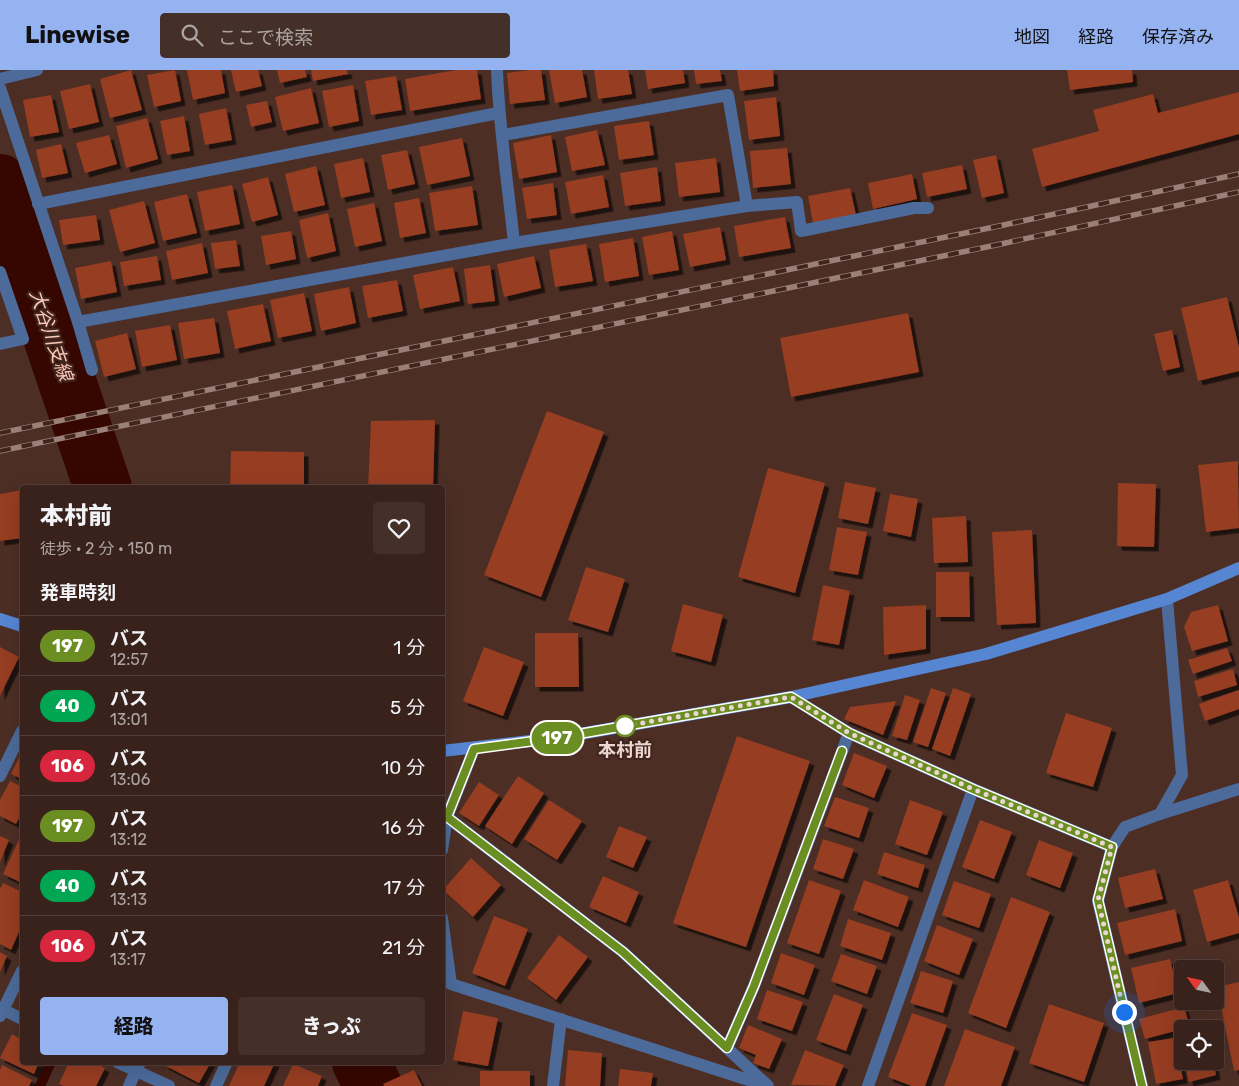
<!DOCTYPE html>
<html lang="ja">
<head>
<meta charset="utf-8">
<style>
  :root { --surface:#39221c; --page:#442f29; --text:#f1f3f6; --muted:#aba4a3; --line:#533f3b; --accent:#95b2f1 }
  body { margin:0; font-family:Rubik,"Noto Sans JP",sans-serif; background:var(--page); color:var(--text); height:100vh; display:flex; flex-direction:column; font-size:19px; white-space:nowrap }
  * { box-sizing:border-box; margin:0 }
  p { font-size:16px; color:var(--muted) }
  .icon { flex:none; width:28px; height:28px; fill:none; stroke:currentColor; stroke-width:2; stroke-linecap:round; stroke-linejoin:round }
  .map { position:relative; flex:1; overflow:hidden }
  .side { position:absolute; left:20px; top:415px; width:425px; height:580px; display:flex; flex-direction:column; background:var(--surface); border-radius:5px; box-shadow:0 5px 20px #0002,0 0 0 1px var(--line) }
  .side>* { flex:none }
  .badge { padding:0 10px; border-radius:16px; font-size:18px; line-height:32px }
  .needle { width:32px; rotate:303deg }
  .tools { position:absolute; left:1174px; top:890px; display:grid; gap:10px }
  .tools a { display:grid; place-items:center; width:50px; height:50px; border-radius:5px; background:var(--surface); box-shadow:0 5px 20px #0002,0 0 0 1px var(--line); font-size:25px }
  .you { position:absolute; width:25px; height:25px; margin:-12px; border:4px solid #fff; border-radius:50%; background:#1a73e8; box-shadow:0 0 0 8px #1a73e833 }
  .map>.badge { position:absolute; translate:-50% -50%; box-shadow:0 0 0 2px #fff }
  h2 { padding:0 20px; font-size:19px; line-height:45px }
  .round { display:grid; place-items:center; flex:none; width:52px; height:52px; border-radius:5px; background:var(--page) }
  .summary { display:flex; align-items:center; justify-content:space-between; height:85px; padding:0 20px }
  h1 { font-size:24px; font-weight:800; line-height:38px }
  .button { display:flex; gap:10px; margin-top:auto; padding:10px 20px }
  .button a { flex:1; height:58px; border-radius:5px; background:var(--accent); color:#111; font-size:20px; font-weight:800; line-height:58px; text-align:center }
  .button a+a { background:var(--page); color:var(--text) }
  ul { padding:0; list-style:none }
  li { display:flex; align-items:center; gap:15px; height:60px; padding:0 20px; border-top:1px solid var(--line) }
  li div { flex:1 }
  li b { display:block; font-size:19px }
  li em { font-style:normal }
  li .badge { min-width:55px; font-weight:700; text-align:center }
  header { display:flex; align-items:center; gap:30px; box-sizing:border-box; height:70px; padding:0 25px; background:var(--accent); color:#111 }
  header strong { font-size:24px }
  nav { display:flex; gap:28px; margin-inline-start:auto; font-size:18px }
  .search { width:350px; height:45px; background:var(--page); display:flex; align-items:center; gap:12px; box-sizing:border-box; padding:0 18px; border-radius:5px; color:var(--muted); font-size:19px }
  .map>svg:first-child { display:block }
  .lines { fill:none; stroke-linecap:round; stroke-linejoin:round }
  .stream { stroke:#360700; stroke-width:10 }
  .river { stroke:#360700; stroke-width:58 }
  .building { fill:#963c20; filter:url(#shadow) }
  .street { stroke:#4c6a9a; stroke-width:12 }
  .secondary { stroke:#5685d2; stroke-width:12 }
  .rail-casing { stroke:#9a8079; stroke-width:5.5 }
  .rail { stroke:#41241c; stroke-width:4; stroke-dasharray:11; stroke-linecap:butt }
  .line-casing { stroke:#fff; stroke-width:11 }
  .line { stroke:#6b8e23; stroke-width:8 }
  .walk { stroke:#ebd7d1; stroke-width:5; stroke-dasharray:0 9 }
  .stop-dot { fill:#fff; stroke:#6b8e23; stroke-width:2.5 }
  .labels { text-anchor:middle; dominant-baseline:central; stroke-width:4.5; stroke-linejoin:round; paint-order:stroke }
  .stop-label { font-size:18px; font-weight:bold; fill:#ebd7d1; stroke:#41241c }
  .water-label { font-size:19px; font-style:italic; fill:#fac7b7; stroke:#41241c }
</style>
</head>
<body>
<header>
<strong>Linewise</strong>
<div class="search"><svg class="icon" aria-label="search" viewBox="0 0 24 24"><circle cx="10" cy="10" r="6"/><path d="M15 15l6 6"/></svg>ここで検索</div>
<nav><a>地図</a><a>経路</a><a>保存済み</a></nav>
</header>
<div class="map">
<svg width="1239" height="1016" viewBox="0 0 1239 1016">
  <defs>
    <filter id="shadow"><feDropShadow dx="4.5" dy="4.5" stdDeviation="0" flood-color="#0009"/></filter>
  </defs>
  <rect width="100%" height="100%" fill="#4c2e25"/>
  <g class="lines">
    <!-- stream -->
    <polyline class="stream" points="40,1016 51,992"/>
    <!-- river -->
    <g class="river">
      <polyline points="0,113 103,418"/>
      <polyline points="361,992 373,1016"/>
    </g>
  </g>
  <!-- building -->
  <g class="building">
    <polygon points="131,0 142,40 110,48 100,9"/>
    <polygon points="175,0 181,31 154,37 147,5"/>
    <polygon points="187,0 221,0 225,23 193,30"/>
    <polygon points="231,0 258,0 262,16 236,22"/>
    <polygon points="277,0 305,0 307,7 280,13"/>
    <polygon points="311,0 347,0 348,4 313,11"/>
    <polygon points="456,0 477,0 481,29 410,41 405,9"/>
    <polygon points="529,0 541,0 545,30 510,34 507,3"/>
    <polygon points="549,0 582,0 587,27 555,33"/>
    <polygon points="594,0 628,0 632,24 598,29"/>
    <polygon points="645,0 683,0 685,13 648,19"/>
    <polygon points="694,0 720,0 722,11 696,14"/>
    <polygon points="737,0 773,0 774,16 740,21"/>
    <polygon points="1067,0 1132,0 1133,12 1070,20"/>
    <polygon points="396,6 402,40 371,45 365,11"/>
    <polygon points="90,14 99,52 69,59 60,21"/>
    <polygon points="353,15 359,51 329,57 322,21"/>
    <polygon points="311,18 319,53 283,61 275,27"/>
    <polygon points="1239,22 1239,64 1042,117 1032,79 1099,61 1093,40 1153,24 1158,43"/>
    <polygon points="51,25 59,62 30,67 23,30"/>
    <polygon points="776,27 780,66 749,70 744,31"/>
    <polygon points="267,31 272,52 251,57 246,35"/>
    <polygon points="226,38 232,70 205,75 199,44"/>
    <polygon points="184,46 190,81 167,85 160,51"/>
    <polygon points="147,48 158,89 126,98 116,56"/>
    <polygon points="649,51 654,85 619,90 614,56"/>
    <polygon points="597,60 605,95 572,101 565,67"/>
    <polygon points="109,65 117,94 85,103 76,73"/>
    <polygon points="551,65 557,102 519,109 513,73"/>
    <polygon points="462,68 470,106 427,115 419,77"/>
    <polygon points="61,74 68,103 42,108 36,80"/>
    <polygon points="787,78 791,114 753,118 750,81"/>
    <polygon points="407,80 415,114 388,120 381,85"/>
    <polygon points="996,85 1004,123 982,128 973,90"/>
    <polygon points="363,88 370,122 341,128 334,94"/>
    <polygon points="716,88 720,122 679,127 675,93"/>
    <polygon points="962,95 967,119 927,127 922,103"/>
    <polygon points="316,96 325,135 294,142 285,104"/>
    <polygon points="657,97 661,131 625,136 620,103"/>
    <polygon points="912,104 917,129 873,139 868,113"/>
    <polygon points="603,105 609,137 571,144 565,112"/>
    <polygon points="268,107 278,145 252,152 242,114"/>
    <polygon points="553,113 557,145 527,149 522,118"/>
    <polygon points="232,115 240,154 205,161 197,122"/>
    <polygon points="472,116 478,155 435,161 429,123"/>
    <polygon points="850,118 856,145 813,153 808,126"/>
    <polygon points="187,124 197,163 163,171 154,132"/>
    <polygon points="419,128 426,163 400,168 394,133"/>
    <polygon points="144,131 155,173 120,182 109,140"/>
    <polygon points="374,133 382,171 355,177 347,139"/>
    <polygon points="328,143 336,181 307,188 299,150"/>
    <polygon points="96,145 100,170 63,175 59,150"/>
    <polygon points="785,147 791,178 739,187 734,156"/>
    <polygon points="720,157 726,190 690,197 683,164"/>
    <polygon points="291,161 296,189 266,195 261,166"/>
    <polygon points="672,161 679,200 649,205 642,167"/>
    <polygon points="633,168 639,206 605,212 599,174"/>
    <polygon points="236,170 240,196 215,199 211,173"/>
    <polygon points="202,173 208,203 172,210 166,181"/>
    <polygon points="586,174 593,211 555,217 549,180"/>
    <polygon points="157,186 161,210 124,216 120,192"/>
    <polygon points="534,186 541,218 504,227 497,194"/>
    <polygon points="111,191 117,222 81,229 75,198"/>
    <polygon points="490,195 495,231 468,234 464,199"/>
    <polygon points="453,197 460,231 420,239 413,205"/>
    <polygon points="397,210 403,241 368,248 362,216"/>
    <polygon points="349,217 356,253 321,261 314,224"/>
    <polygon points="304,223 312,261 278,268 270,230"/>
    <polygon points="1227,227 1239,278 1239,301 1198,311 1181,238"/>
    <polygon points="263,234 271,271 235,279 227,241"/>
    <polygon points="908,243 919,302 791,327 780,268"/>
    <polygon points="214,248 220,283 184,289 178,253"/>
    <polygon points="170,255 177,290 142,297 135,261"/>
    <polygon points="1172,260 1180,297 1163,301 1154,264"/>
    <polygon points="127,263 136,299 104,307 95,271"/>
    <polygon points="547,341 604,362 541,527 484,505"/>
    <polygon points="435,350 433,418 368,418 371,351"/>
    <polygon points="231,381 304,382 304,418 230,418"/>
    <polygon points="1238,391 1239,458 1206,462 1198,395"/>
    <polygon points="768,398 825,413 795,523 738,507"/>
    <polygon points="845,412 876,418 868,454 838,448"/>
    <polygon points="1118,413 1156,414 1154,477 1117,476"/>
    <polygon points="22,420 22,468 0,471 0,424"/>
    <polygon points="890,424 918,429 911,467 883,461"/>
    <polygon points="966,446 968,492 934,493 932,448"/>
    <polygon points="837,457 867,462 858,505 829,500"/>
    <polygon points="1032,460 1036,553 997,555 992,462"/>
    <polygon points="586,497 625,509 608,562 568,550"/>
    <polygon points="936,502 969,502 970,547 936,547"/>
    <polygon points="823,515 850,521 839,575 812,570"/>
    <polygon points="683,534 723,545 711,592 671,581"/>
    <polygon points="926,535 926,579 884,585 883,537"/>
    <polygon points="1218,535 1228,571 1192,581 1184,557 1191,542"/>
    <polygon points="535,563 578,563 579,617 535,617"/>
    <polygon points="0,577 19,587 0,626"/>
    <polygon points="484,577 524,592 503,646 463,631"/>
    <polygon points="1227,578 1232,591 1193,604 1188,590"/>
    <polygon points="1233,599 1237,615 1198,627 1194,611"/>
    <polygon points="931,618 946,623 928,677 913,672"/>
    <polygon points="953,618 971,624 950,686 932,679"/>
    <polygon points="1239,620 1239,639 1205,651 1199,634"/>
    <polygon points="905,625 920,630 907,670 892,666"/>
    <polygon points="896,631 883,665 844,649 850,637"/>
    <polygon points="1066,643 1112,658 1093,717 1046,703"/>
    <polygon points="737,666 810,691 746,877 673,853"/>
    <polygon points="22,682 22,709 11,704"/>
    <polygon points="854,683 887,696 874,728 842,715"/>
    <polygon points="518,706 544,723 512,774 485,756"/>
    <polygon points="10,711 22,717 22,742 16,754 0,746 0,730"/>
    <polygon points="479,712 499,725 479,756 459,743"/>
    <polygon points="835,727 869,738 859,768 824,756"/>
    <polygon points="549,730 582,751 557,790 524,769"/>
    <polygon points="910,730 943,742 927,785 895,774"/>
    <polygon points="980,750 1012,762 994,809 962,797"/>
    <polygon points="619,756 647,767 633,798 606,787"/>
    <polygon points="22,763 22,813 3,804"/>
    <polygon points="0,766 9,770 0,792"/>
    <polygon points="823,769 854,779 843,809 813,799"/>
    <polygon points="1039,770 1073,783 1060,818 1026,805"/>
    <polygon points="884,782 925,795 918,818 877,804"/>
    <polygon points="471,788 501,815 473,847 443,820"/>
    <polygon points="1155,799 1163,829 1125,838 1118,808"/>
    <polygon points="603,806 639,822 626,853 589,837"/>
    <polygon points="809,810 841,821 819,884 787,873"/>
    <polygon points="864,810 909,827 898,857 853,840"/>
    <polygon points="1228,810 1239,848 1239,863 1207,872 1193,820"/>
    <polygon points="954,811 991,824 979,858 942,845"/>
    <polygon points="3,813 22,822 22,855 11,880 0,874 0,819"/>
    <polygon points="1011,827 1050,842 1006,958 968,943"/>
    <polygon points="1175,839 1182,871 1125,885 1117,853"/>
    <polygon points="494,846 528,859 505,916 472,903"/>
    <polygon points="848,849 891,863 882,890 840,876"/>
    <polygon points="937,855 973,869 959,905 924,891"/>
    <polygon points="559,865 588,887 556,930 527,908"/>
    <polygon points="0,882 7,886 0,902"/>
    <polygon points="781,883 815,895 804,925 771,913"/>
    <polygon points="841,884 877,896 867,924 831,911"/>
    <polygon points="1170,889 1178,923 1139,933 1131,898"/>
    <polygon points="921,901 953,911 943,943 910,933"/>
    <polygon points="1239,912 1239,1000 1234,1001 1217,917"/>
    <polygon points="767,920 803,932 792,961 757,949"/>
    <polygon points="834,924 863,935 846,981 816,970"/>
    <polygon points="1049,934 1104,953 1084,1012 1029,993"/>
    <polygon points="1184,937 1190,957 1145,969 1139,949"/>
    <polygon points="463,941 498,948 488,996 453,990"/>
    <polygon points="912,943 947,955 925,1016 912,1016 888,1007"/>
    <polygon points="748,955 782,969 769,999 753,993 756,985 739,978"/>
    <polygon points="965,959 1015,977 1001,1016 944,1016"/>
    <polygon points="12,964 22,970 22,992 39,992 34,1004 0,988"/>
    <polygon points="1175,968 1183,1009 1156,1014 1148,972"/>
    <polygon points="568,980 602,983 600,1016 565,1016"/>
    <polygon points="805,980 844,995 835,1016 791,1015"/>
    <polygon points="1184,991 1213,991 1216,1005 1189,1012"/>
    <polygon points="69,992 93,992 105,998 96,1016 64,1016 59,1014"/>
    <polygon points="165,992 211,992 199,1013 164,995"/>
    <polygon points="240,992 275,992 264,1016 229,1016"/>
    <polygon points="293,994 322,1006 318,1016 283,1016"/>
    <polygon points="2,995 32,1010 29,1016 0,1016 0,1000"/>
    <polygon points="620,999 653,1003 651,1016 618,1016"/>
    <polygon points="414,1000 422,1016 384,1016 383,1014"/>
    <rect x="480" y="1001" width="50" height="15"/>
  </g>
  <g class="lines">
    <!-- street -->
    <g class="street">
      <path d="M497 0C499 58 508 115 514 173"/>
      <polyline points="0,9 37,0"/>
      <polyline points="0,18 78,252 92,300"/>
      <polyline points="38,134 498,43"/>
      <polyline points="747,136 797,132 801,161 914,138 928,138"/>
      <polyline points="0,202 23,269 0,274"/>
      <polyline points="78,252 514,173 747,136 728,25 503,65"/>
      <polyline points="791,627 849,663 973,719 1112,777"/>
      <polyline points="0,706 22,661"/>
      <polyline points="1160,744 1239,719"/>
      <polyline points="447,747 623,882 768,1016"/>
      <polyline points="442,780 447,747 474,679"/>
      <polyline points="442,848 451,914 764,1015"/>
      <polyline points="0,938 22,949"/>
      <polyline points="0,946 22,901"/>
      <polyline points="727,978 754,916 849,663"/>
      <polyline points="117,992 169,1016"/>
      <polyline points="129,1016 140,992"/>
      <polyline points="216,1016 227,992"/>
      <polyline points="553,1016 561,949"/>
      <polyline points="868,1016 973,719"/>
      <polyline points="1142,1016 1098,831 1112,777 1125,757 1160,744 1182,705 1167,529"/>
    </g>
    <!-- secondary -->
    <g class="secondary">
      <polyline points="0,549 22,556"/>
      <polyline points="442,681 557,668 791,627 986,584 1167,529 1239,498"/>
    </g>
    <!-- rail casing -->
    <g class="rail-casing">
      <g id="rail">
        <polyline points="0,363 999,156 1239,104"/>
        <polyline points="0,381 1001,174 1239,122"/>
      </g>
    </g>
    <!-- rail -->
    <use href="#rail" class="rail"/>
  </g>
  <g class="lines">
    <!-- line casing -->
    <g class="line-casing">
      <polyline id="line" points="842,681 754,916 727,978 623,882 447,747 474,679 556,668 791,627 849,663 973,719 1112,777 1098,830 1142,1016"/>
    </g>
    <!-- line -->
    <use href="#line" class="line"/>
    <!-- walk -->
    <polyline class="walk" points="625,656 791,627 849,663 973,719 1112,777 1098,830 1124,942"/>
  </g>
  <!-- markers -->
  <circle class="stop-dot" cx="625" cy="656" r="10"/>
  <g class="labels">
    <!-- stop labels -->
    <g class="stop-label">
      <text x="625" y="680">本村前</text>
    </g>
    <!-- water labels -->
    <g class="water-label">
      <text transform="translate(51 265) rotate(71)">大谷川支線</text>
    </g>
  </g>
</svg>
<div class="tools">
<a><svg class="needle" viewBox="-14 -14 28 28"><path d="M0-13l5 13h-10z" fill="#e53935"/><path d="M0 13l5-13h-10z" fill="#aba4a3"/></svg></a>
<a><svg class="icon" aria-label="locate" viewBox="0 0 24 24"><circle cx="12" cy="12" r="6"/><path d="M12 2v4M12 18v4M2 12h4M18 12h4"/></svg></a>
</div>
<div class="you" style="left:1124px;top:942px"></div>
<b class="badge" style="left:557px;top:668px;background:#6b8e23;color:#fff">197</b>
<section class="side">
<div class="summary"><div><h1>本村前</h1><p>徒歩 · 2 分 · 150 m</p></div><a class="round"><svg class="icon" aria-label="heart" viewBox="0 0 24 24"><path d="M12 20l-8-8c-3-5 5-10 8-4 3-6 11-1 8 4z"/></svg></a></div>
<h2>発車時刻</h2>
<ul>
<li><span class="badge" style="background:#6b8e23;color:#fff">197</span><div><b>バス</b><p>12:57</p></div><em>1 分</em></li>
<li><span class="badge" style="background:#00a651;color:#fff">40</span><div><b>バス</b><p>13:01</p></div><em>5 分</em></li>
<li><span class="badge" style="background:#d7263d;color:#fff">106</span><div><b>バス</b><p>13:06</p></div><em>10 分</em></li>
<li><span class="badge" style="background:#6b8e23;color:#fff">197</span><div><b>バス</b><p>13:12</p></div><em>16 分</em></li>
<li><span class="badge" style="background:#00a651;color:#fff">40</span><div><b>バス</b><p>13:13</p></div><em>17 分</em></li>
<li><span class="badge" style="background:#d7263d;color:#fff">106</span><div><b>バス</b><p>13:17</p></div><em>21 分</em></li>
</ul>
<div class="button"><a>経路</a><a>きっぷ</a></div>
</section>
</div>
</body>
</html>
